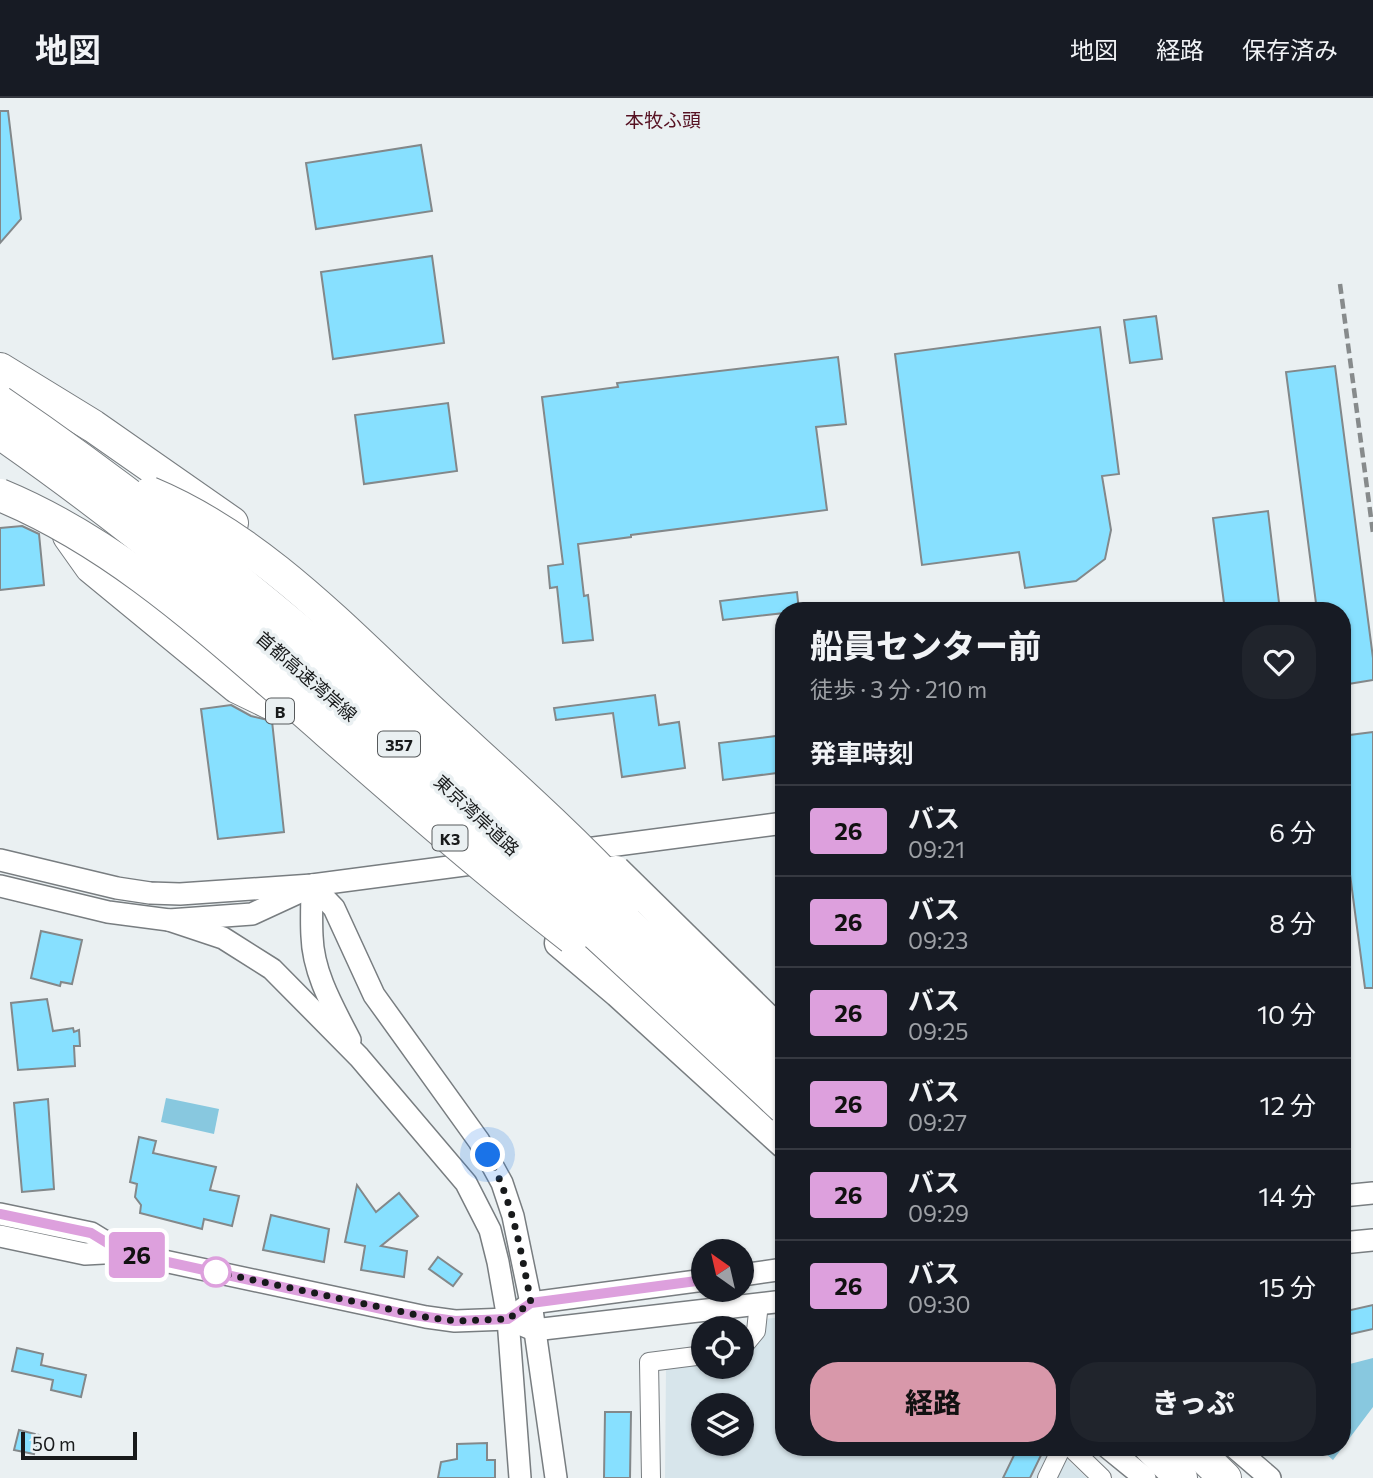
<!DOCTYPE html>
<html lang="ja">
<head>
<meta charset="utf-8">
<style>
  :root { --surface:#171b24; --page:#20242c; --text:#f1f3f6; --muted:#9ea1a6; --line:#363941; --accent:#d898aa }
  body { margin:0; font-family:Commissioner,"Noto Sans JP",sans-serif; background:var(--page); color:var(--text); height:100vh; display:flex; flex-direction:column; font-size:26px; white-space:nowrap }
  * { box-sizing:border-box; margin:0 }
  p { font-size:23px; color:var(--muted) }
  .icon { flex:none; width:38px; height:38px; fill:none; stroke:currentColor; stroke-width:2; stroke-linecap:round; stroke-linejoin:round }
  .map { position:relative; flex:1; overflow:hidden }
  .drawer { position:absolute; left:775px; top:504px; width:576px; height:854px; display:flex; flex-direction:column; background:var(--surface); border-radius:28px; box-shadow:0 2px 5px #0004 }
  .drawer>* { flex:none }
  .badge { padding:0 14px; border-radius:5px; font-size:24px; line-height:46px }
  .needle { width:46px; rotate:326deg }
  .controls { position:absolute; left:691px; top:1141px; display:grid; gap:14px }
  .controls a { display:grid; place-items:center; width:63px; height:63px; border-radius:50%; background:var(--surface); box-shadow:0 2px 5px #0004; font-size:35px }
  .scale { position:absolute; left:21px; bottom:18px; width:116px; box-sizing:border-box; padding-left:7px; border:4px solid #181a1b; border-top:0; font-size:19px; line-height:24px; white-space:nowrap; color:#181a1b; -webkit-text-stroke:5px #eaf0f2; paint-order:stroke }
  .you { position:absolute; width:35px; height:35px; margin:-18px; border:5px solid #fff; border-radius:50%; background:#1a73e8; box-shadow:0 0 0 10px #1a73e833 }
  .map>.badge { position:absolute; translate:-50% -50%; box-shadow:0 0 0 4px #fff }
  h2 { padding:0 35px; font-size:26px; line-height:63px }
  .round { display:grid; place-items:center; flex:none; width:74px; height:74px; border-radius:28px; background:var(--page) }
  .overview { display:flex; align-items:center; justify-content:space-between; height:119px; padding:0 35px }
  h1 { font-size:33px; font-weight:800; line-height:52px }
  .cta { display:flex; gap:14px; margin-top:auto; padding:14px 35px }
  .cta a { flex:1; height:80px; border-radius:28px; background:var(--accent); color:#111; font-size:28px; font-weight:800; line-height:80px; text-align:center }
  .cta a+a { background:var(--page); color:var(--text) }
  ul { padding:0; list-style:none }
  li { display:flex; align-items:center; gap:21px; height:91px; padding:0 35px; border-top:2px solid var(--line) }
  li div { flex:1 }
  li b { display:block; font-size:26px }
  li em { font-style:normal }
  li .badge { min-width:77px; font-weight:700; text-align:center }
  header { display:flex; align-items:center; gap:42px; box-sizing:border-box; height:98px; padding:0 35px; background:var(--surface); border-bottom:2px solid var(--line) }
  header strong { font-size:33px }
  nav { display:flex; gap:38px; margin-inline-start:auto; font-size:24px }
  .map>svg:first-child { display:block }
  .built { fill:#d7e5eb; fill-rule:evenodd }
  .green { fill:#88c8df }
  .building { fill:#87e0ff; stroke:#83888a; stroke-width:2 }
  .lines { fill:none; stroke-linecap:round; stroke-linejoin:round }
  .minor-casing { stroke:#787d80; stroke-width:20 }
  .tertiary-casing { stroke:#787d80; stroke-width:24 }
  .trunk-casing { stroke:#787d80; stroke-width:31 }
  .motorway-casing { stroke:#787d80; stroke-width:34 }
  .minor { stroke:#fff; stroke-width:18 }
  .tertiary { stroke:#fff; stroke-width:21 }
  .trunk { stroke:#fff; stroke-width:28 }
  .motorway { stroke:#fff; stroke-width:32 }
  .rail { stroke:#878b8c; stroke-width:4.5; stroke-dasharray:10 5; stroke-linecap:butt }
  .trunk-bridge-casing { stroke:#787d80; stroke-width:31; stroke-linecap:butt }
  .motorway-bridge-casing { stroke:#787d80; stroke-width:34; stroke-linecap:butt }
  .trunk-bridge { stroke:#fff; stroke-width:28 }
  .motorway-bridge { stroke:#fff; stroke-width:32 }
  .line-casing { stroke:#fff; stroke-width:16 }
  .line { stroke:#dda0dd; stroke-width:10 }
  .walk { stroke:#181a1b; stroke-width:7; stroke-dasharray:0 12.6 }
  .stop-dot { fill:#fff; stroke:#dda0dd; stroke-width:3.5 }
  .labels { text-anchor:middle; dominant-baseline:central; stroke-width:7; stroke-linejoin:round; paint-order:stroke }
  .shield { fill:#eaf0f2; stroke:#575a5c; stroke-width:2 }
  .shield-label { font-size:16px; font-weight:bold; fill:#181a1b }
  .street-label { font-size:18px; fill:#181a1b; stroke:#eaf0f2 }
  .neighbourhood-label { font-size:19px; fill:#561122; stroke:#eaf0f2 }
</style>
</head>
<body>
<header>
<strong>地図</strong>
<nav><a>地図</a><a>経路</a><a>保存済み</a></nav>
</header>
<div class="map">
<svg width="1373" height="1380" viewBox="0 0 1373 1380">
  <rect width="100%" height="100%" fill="#eaf0f2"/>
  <!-- built -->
  <path class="built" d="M784 1219V1349H1054L1087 1380H665L666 1269 703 1265 704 1269H742V1261L748 1260 763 1221ZM704 1307H742V1346H704Z"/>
  <!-- green -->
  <g class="green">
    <polygon points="166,1000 219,1011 214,1036 161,1024"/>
    <polygon points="1373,1260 1373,1309 1333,1362 1318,1349 1342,1349 1342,1268"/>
  </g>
  <!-- building -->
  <g class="building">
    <polygon points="0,13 8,13 21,121 0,145"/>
    <polygon points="421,47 432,113 316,131 306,65"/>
    <polygon points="432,158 444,245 333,261 321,174"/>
    <polygon points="1156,218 1162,261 1130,265 1124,222"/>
    <polygon points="1100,229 1119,376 1102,378 1111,432 1105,461 1076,483 1025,490 1019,454 922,467 895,256"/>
    <polygon points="838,259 846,326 816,329 827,412 631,437 631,439 578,446 584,498 588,497 593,542 563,545 557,489 550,490 548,468 563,466 542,299 618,289 617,285"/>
    <polygon points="1335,268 1373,560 1373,582 1342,587 1342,513 1317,513 1286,274"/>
    <polygon points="448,305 457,373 364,386 355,317"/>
    <polygon points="1268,413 1280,513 1225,513 1213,420"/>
    <polygon points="22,428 39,436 44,487 0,492 0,430"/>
    <polygon points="797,494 799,513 784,513 784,515 723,522 720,503"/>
    <polygon points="655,597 659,627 679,624 685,670 622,679 613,615 556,622 554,610"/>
    <polygon points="231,607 251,618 272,623 284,734 218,741 201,611"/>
    <polygon points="1373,634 1373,890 1365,890 1342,716 1342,638"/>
    <polygon points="784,637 784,674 723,682 719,645"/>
    <polygon points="41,833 82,842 72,886 61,884 60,888 31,880"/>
    <polygon points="47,901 53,933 73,930 74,934 79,932 80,948 74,948 75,968 18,972 11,905"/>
    <polygon points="48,1001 54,1091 22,1094 14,1005"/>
    <polygon points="139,1039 156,1043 153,1055 216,1069 210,1092 239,1098 232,1128 204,1121 202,1131 140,1115 141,1107 135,1099 137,1086 130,1084"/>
    <polygon points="357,1087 376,1114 399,1095 418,1118 381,1148 407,1153 404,1179 361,1172 365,1148 345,1144"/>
    <polygon points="271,1117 329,1131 324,1164 263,1152"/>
    <polygon points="438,1159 462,1176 453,1188 429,1171"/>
    <polygon points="1373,1207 1373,1231 1342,1238 1342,1214"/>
    <polygon points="17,1250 43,1256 41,1267 86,1277 81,1299 51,1292 53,1282 12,1273"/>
    <polygon points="605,1314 631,1314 630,1380 604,1380"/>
    <polygon points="19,1332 39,1337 34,1356 14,1352"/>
    <polygon points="487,1345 487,1362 495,1362 495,1380 438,1380 441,1364 457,1361 457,1346"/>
    <polygon points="1018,1349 1045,1349 1030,1380 1003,1380"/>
  </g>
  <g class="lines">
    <!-- minor casing -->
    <g class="minor-casing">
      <g id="minor">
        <polyline points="742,1250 756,1233 759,1205"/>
        <polyline points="1070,1349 1102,1380"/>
        <polyline points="651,1380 649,1264 704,1257"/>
        <polyline points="1047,1380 1062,1349"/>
      </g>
    </g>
    <!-- tertiary casing -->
    <g class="tertiary-casing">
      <g id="tertiary">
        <polyline points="571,753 784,725"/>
        <polyline points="0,762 117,790 150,795 180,796 312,787 487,764"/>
        <polyline points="312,787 334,810 374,897 479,1043 502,1085 513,1118 531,1205 556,1380"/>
        <path d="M312 787C312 804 311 821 312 838 313 875 333 909 350 942"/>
        <polyline points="0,788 108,814 169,822 252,816 304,792"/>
        <polyline points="169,822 223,840 272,871 359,959 466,1085 490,1132 498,1164 508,1221 520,1380"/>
        <polyline points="1342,1098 1373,1095"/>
        <polyline points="0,1116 91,1135 122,1154"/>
        <polyline points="0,1138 85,1156 122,1154 426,1219 455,1223 508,1221 534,1232 784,1203"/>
        <polyline points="1342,1145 1373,1142"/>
        <polyline points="742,1177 784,1171"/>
        <polyline points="521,1212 531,1205 704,1182"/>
        <polyline points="1107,1349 1145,1380"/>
        <polyline points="1234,1349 1270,1380"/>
      </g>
    </g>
    <!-- trunk casing -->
    <g class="trunk-casing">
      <polyline id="trunk" points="559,845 618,895 784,1046"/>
    </g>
    <!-- motorway casing -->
    <g class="motorway-casing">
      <g id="motorway">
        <polyline points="0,271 93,328 232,425"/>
        <polyline points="69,438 91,469 237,589 270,605"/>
        <polyline points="1150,1349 1181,1380"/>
        <polyline points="1193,1349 1225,1380"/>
      </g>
    </g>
    <!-- minor -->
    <use href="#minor" class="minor"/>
    <!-- tertiary -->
    <use href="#tertiary" class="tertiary"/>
    <!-- trunk -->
    <use href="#trunk" class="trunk"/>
    <!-- motorway -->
    <use href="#motorway" class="motorway"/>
    <!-- rail -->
    <polyline class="rail" points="1340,186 1373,435"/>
    <!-- trunk-bridge casing -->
    <g class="trunk-bridge-casing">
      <polyline id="trunk-bridge" points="616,772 782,935"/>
    </g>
    <!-- motorway-bridge casing -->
    <g class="motorway-bridge-casing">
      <g id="motorway-bridge">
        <path d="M0 304C285 498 532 738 784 970"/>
        <path d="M0 335C128 424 246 523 363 626 506 751 645 881 784 1010"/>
        <path d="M150 395C260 441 343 531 429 611 496 673 566 734 628 801"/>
        <path d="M0 397C109 442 196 520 285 597 379 679 473 763 572 840"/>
      </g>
    </g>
    <!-- trunk-bridge -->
    <use href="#trunk-bridge" class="trunk-bridge"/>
    <!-- motorway-bridge -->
    <use href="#motorway-bridge" class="motorway-bridge"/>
  </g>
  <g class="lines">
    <!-- line casing -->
    <g class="line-casing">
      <polyline id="line" points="0,1116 91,1135 122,1154 400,1215 455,1223 508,1221 531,1205 704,1182"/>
    </g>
    <!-- line -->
    <use href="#line" class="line"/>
    <!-- walk -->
    <path class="walk" d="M216 1174 426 1219 455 1223 508 1221 531 1205C521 1153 513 1104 488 1057"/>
  </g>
  <!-- markers -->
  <circle class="stop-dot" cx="216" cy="1174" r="14"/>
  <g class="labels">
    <!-- shield labels -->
    <g class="shield">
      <rect x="266" y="600.5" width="28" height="25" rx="5"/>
      <rect x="378" y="633.5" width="42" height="25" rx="5"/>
      <rect x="432.5" y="727.5" width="35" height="25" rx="5"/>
    </g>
    <g class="shield-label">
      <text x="280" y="613">B</text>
      <text x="399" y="646">357</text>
      <text x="450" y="740">K3</text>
    </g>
    <!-- street labels -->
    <g class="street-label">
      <text transform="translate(307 578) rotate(41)">首都高速湾岸線</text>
      <text transform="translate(477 717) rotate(43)">東京湾岸道路</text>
    </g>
    <!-- neighbourhood labels -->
    <g class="neighbourhood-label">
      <text x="663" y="21">本牧ふ頭</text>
    </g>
  </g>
</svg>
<div class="controls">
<a><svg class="needle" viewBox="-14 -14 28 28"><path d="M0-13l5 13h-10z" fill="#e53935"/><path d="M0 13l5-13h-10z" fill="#9ea1a6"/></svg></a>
<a><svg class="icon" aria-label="locate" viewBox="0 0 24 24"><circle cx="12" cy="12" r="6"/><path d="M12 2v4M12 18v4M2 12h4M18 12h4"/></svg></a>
<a><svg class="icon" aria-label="layers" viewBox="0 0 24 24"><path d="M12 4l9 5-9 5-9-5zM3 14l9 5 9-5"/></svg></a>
</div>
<div class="scale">50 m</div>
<div class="you" style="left:488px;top:1057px"></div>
<b class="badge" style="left:137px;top:1157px;background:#dda0dd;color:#111">26</b>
<section class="drawer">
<div class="overview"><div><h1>船員センター前</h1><p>徒歩 · 3 分 · 210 m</p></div><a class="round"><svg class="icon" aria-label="heart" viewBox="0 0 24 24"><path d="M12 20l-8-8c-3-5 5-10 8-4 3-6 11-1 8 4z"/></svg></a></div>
<h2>発車時刻</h2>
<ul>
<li><span class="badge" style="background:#dda0dd;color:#111">26</span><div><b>バス</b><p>09:21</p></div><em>6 分</em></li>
<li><span class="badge" style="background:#dda0dd;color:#111">26</span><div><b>バス</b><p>09:23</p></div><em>8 分</em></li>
<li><span class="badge" style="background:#dda0dd;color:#111">26</span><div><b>バス</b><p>09:25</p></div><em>10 分</em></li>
<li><span class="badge" style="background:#dda0dd;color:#111">26</span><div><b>バス</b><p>09:27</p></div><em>12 分</em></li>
<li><span class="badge" style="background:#dda0dd;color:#111">26</span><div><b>バス</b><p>09:29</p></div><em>14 分</em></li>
<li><span class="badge" style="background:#dda0dd;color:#111">26</span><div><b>バス</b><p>09:30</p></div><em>15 分</em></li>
</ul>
<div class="cta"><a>経路</a><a>きっぷ</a></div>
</section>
</div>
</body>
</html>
